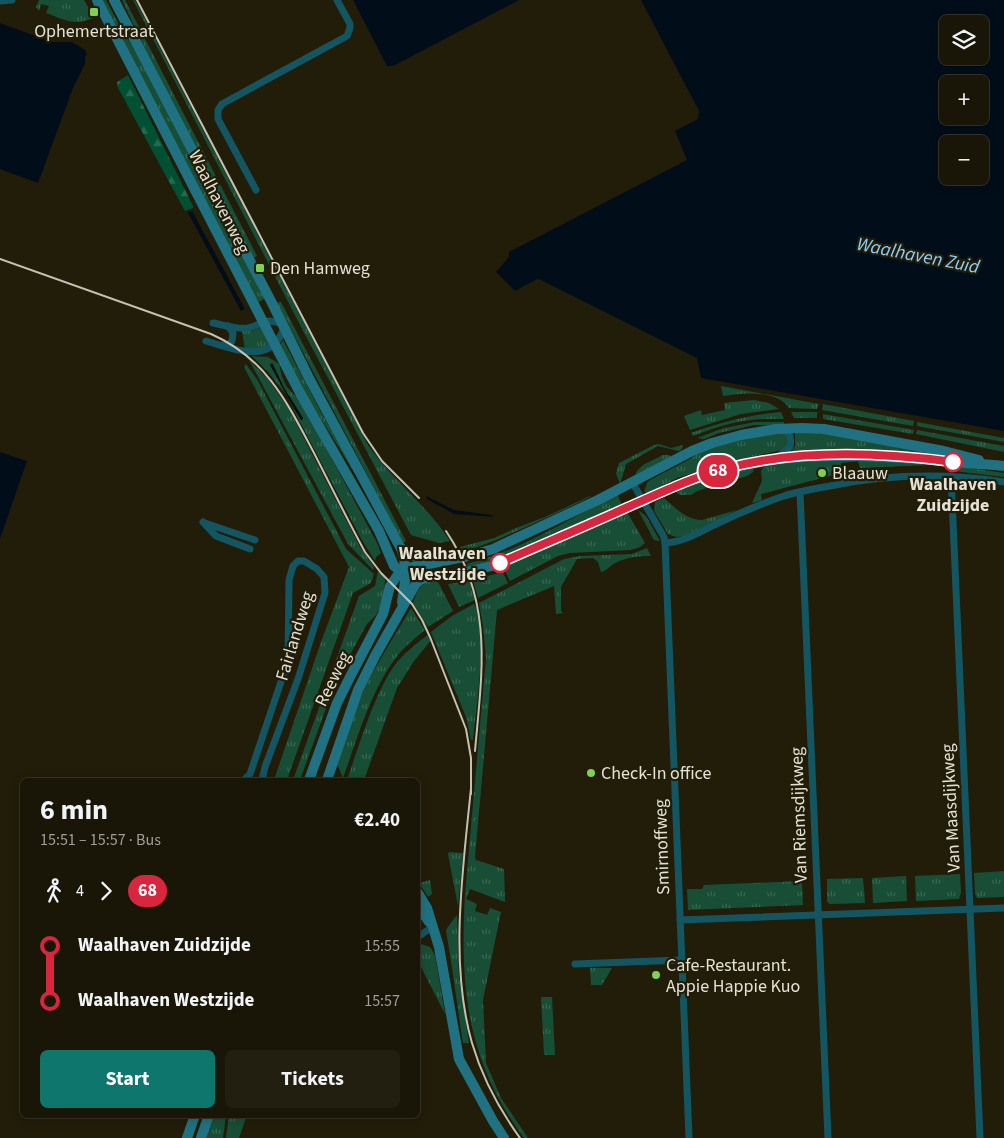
<!DOCTYPE html>
<html lang="en">
<head>
<meta charset="utf-8">
<style>
  :root { --surface:#191607; --page:#221f11; --text:#f1f3f6; --muted:#9f9f9b; --line:#373528; --accent:#0f766e }
  body { margin:0; font-family:"Source Sans 3",sans-serif; background:var(--page); color:var(--text); height:100vh; display:flex; flex-direction:column; font-size:19px; white-space:nowrap }
  * { box-sizing:border-box; margin:0 }
  p { font-size:16px; color:var(--muted) }
  .icon { flex:none; width:28px; height:28px; fill:none; stroke:currentColor; stroke-width:2; stroke-linecap:round; stroke-linejoin:round }
  .map { position:relative; flex:1; overflow:hidden }
  .details { position:absolute; left:20px; top:778px; width:400px; height:340px; display:flex; flex-direction:column; background:var(--surface); border-radius:8px; box-shadow:0 2px 12px #0003,0 0 0 1px var(--line) }
  .details>* { flex:none }
  .badge { padding:0 10px; border-radius:16px; font-size:18px; line-height:32px }
  .fabs { position:absolute; left:939px; top:15px; display:grid; gap:10px }
  .fabs a { display:grid; place-items:center; width:50px; height:50px; border-radius:8px; background:var(--surface); box-shadow:0 2px 12px #0003,0 0 0 1px var(--line); font-size:25px }
  .map>.badge { position:absolute; translate:-50% -50%; box-shadow:0 0 0 2px #fff }
  .legs { display:flex; align-items:center; gap:8px; height:55px; padding:0 20px; font-size:16px }
  .legs p { margin-inline-start:auto }
  .overview { display:flex; align-items:center; justify-content:space-between; height:85px; padding:0 20px }
  h1 { font-size:28px; font-weight:700; line-height:38px }
  .button { display:flex; gap:10px; margin-top:auto; padding:10px 20px }
  .button a { flex:1; height:58px; border-radius:8px; background:var(--accent); color:#fff; font-size:20px; font-weight:700; line-height:58px; text-align:center }
  .button a+a { background:var(--page); color:var(--text) }
  ul { padding:0 20px; list-style:none }
  li { display:flex; align-items:center; gap:18px; height:55px; font-size:19px }
  li i { display:grid; place-items:center; width:8px; height:100%; margin:0 6px; background:currentColor }
  li i::after { content:''; width:12px; height:12px; margin:-6px; border:4px solid; border-radius:50%; background:var(--surface) }
  li p { margin-inline-start:auto }
  li:first-child i { background:linear-gradient(#0000 50%,currentColor 0) }
  li:last-child i { background:linear-gradient(currentColor 50%,#0000 0) }
  .map>svg:first-child { display:block }
  .grass { fill:url(#grass-tufts) }
  .forest { fill:url(#forest-firs) }
  .water { fill:#010e19; fill-rule:evenodd }
  .lines { fill:none; stroke-linecap:round; stroke-linejoin:round }
  .street { stroke:#145562; stroke-width:7 }
  .secondary { stroke:#207282; stroke-width:10 }
  .rail { stroke:#c4c1b3; stroke-width:2 }
  .line-1-casing { stroke:#fff; stroke-width:11 }
  .line-1 { stroke:#d7263d; stroke-width:8 }
  .poi-dot { fill:#80d051; stroke:#211d09; stroke-width:2 }
  .stop-1-dot { fill:#fff; stroke:#d7263d; stroke-width:2.5 }
  .labels { text-anchor:middle; dominant-baseline:central; stroke-width:4.5; stroke-linejoin:round; paint-order:stroke }
  .poi-label { font-size:18px; fill:#e4e1d5; stroke:#211d09; text-anchor:start }
  .street-label { font-size:18px; fill:#e4e1d5; stroke:#211d09 }
  .stop-label { font-size:18px; font-weight:bold; fill:#e4e1d5; stroke:#211d09 }
  .water-label { font-size:19px; font-style:italic; fill:#8dcdfb; stroke:#211d09 }
</style>
</head>
<body>
<div class="map">
<svg width="1004" height="1138" viewBox="0 0 1004 1138">
  <defs>
    <pattern id="grass-tufts" width="24" height="20" patternUnits="userSpaceOnUse" patternTransform="scale(1.25)"><rect width="24" height="20" fill="#184e36"/><path d="M3 7l-1-3M5 7V3M7 7l1-3M15 17l-1-3M17 17v-4M19 17l1-3" fill="none" stroke="#396752"/></pattern>
    <pattern id="forest-firs" width="22" height="20" patternUnits="userSpaceOnUse" patternTransform="scale(1.25)"><rect width="22" height="20" fill="#005134"/><path d="M5 1l3.5 6h-7zM16 11l3.5 6h-7z" fill="#256a50"/></pattern>
  </defs>
  <rect width="100%" height="100%" fill="#211d09"/>
  <!-- grass -->
  <g class="grass">
    <path d="M39 0H84L93 16V18C75 27 63 19 46 13L49 6 41 4 39 11 36 7Z"/>
    <polygon points="100,0 106,0 121,28 138,55 266,298 257,303"/>
    <polygon points="122,0 125,0 257,256 253,258 153,66"/>
    <path d="M133 0H135L368 445C392 480 427 505 450 541L439 543 411 535 299 323Z"/>
    <polygon points="279,302 281,302 406,541 403,543 277,303"/>
    <polygon points="262,327 271,345 259,349 245,350 242,331 252,331"/>
    <polygon points="283,340 321,412 356,471 354,472 301,387 279,346"/>
    <polygon points="252,356 268,357 279,364 282,377 286,386 295,396 298,396 376,541 381,553 376,557 375,561 363,542 290,403 301,420 303,418 284,388 273,364 270,364 286,395 269,373"/>
    <polygon points="249,360 268,379 289,409 360,547 374,567 373,570 348,544"/>
    <polygon points="246,364 258,381 346,549 374,574 371,583 353,593 287,780 274,780 321,642 349,567 244,367"/>
    <path d="M721 386 819 404 817 409 789 408C776 389 743 393 723 396Z"/>
    <polygon points="754,400 769,403 779,409 741,414 690,430 684,416 701,410 702,415 725,410 724,403"/>
    <polygon points="823,404 914,421 913,426 822,410"/>
    <path d="M781 412 784 419C746 418 727 423 693 436L691 433C721 422 749 415 781 412Z"/>
    <polygon points="791,412 817,412 817,418 794,418"/>
    <polygon points="823,414 914,430 913,434 823,419"/>
    <polygon points="755,422 784,422 784,425 754,425 719,433 704,439 697,438 724,428"/>
    <polygon points="917,422 1004,438 1004,442 917,426"/>
    <polygon points="917,430 1004,446 1004,452 916,434"/>
    <path d="M795 432 827 434 939 454V456C891 452 842 447 794 454L791 453 795 446Z"/>
    <polygon points="784,433 787,437 788,445 782,450 728,462 677,478 649,493 644,492 647,483 650,480 690,459 706,448 752,435"/>
    <polygon points="659,444 671,448 683,445 682,449 679,451 658,446 626,464 620,484 616,473 619,463 654,445"/>
    <polygon points="663,455 669,455 671,458 636,476 636,472 643,465"/>
    <polygon points="844,458 931,463 931,465 860,468 858,461 841,463 841,473 761,494 762,500 752,503 762,481 761,471 764,466"/>
    <polygon points="964,467 1004,473 1004,477 954,471 954,469"/>
    <path d="M754 468 753 472 747 476 697 491 691 495H680L675 491C701 480 727 473 754 468Z"/>
    <path d="M617 494 622 505 515 554 468 568 467 564C520 550 568 520 617 494Z"/>
    <path d="M590 496V497C570 507 551 516 530 525 507 535 486 546 461 551L460 547 494 538 516 528 545 517Z"/>
    <path d="M664 498C675 508 687 520 702 520L737 510 685 536 676 537 668 534 654 511 655 502Z"/>
    <polygon points="638,510 646,516 660,541 654,540"/>
    <polygon points="627,512 645,543 640,547 631,550 570,553 558,556 510,581 504,569 514,562"/>
    <path d="M647 548 651 556C638 556 627 557 615 563 609 566 607 571 601 572L598 562 593 558 577 559 561 587V611L563 613 556 614 554 586 497 610 475 857 476 860 504 869 505 902 470 889 466 899 477 904 475 911 487 915 490 908 501 912 483 1000 486 1063 501 1098 528 1138H524C466 1060 460 988 465 894L486 658 483 626 479 603 564 559 580 556 632 554Z"/>
    <polygon points="378,571 385,578 384,598 381,605 376,615 367,624 337,678 300,780 293,780 359,596 375,586"/>
    <polygon points="499,573 503,573 508,583 478,598 473,580"/>
    <path d="M437 580 453 611 428 627 413 603C417 590 422 581 437 580Z"/>
    <polygon points="469,581 475,600 459,607 448,584"/>
    <path d="M474 604C489 626 476 712 473 740H471L466 717 431 632 452 616Z"/>
    <path d="M411 608 425 630C414 639 403 648 395 659 370 692 357 740 343 778L337 764 359 700 372 673Z"/>
    <path d="M429 634 432 639 414 661 397 688 364 780H350L348 777C360 743 376 689 397 662 407 651 418 642 429 634Z"/>
    <polygon points="449,852 463,853 458,906 448,854"/>
    <polygon points="1004,871 1004,897 977,898 975,894 974,873"/>
    <polygon points="960,874 961,893 959,899 916,901 915,876"/>
    <polygon points="906,876 907,901 873,903 872,878"/>
    <polygon points="863,878 865,903 830,904 827,902 827,879"/>
    <polygon points="430,880 432,894 428,897 419,883"/>
    <polygon points="802,881 803,905 688,910 687,889 702,889 704,885"/>
    <path d="M457 915 459 977 469 1043H463C457 1006 453 969 446 931L447 928Z"/>
    <polygon points="421,944 430,947 435,955 445,1014 418,961 418,945"/>
    <polygon points="590,968 612,968 602,985 591,985"/>
    <polygon points="541,997 552,997 555,1055 544,1055"/>
    <polygon points="214,1115 226,1115 223,1138 206,1138"/>
    <polygon points="229,1115 247,1115 239,1138 226,1138"/>
  </g>
  <!-- forest -->
  <polygon class="forest" points="128,75 193,206 193,208 185,211 117,86 117,82"/>
  <!-- water -->
  <g class="water">
    <polygon points="353,0 519,0 393,66 387,66"/>
    <path d="M641 0H1004V431L701 378 697 358 541 280 537 279 515 291 496 272 509 257V252L687 160 675 131 698 119 699 111ZM948 24H980V56H948ZM948 84H980V116H948ZM948 144H980V176H948Z"/>
    <polygon points="0,23 52,42 72,42 85,50 87,55 85,56 85,64 73,88 38,183 0,169"/>
    <polygon points="191,209 245,309 241,311 187,211"/>
    <polygon points="272,363 284,388 303,418 302,420 301,420 270,365"/>
    <polygon points="0,452 27,461 0,539"/>
    <polygon points="426,496 454,510 491,515 495,517 454,514 427,499"/>
  </g>
  <g class="lines">
    <!-- street -->
    <g class="street">
      <polyline points="0,1 12,0"/>
      <polyline points="256,190 218,119 218,110 222,104 347,36 350,28 350,24 337,0"/>
      <path d="M213 323C224 325 237 330 248 328 265 324 263 317 282 324"/>
      <path d="M206 341C234 349 271 366 284 328"/>
      <polyline points="222,345 228,345 232,341 233,333 228,326"/>
      <path d="M774 460 790 447C792 438 790 431 781 430"/>
      <polyline points="951,476 980,1138"/>
      <polyline points="632,482 664,537 665,543 689,1138"/>
      <polyline points="800,492 828,1138"/>
      <polyline points="203,522 216,536 250,549"/>
      <polyline points="205,523 255,540"/>
      <path d="M665 543C683 542 698 533 714 525 735 515 756 506 778 498 794 492 812 489 830 486 888 474 945 473 1004 482"/>
      <polyline points="244,780 250,774 288,661 289,580 293,566 298,561 304,561 317,569 324,577 325,593 298,679 265,767 262,780"/>
      <polyline points="680,920 1004,908"/>
      <polyline points="418,937 432,927"/>
      <polyline points="575,964 682,960"/>
    </g>
    <!-- secondary -->
    <g class="secondary">
      <path d="M97 0 275 345 300 393 379 531 394 566 406 575 421 577 458 574 492 566 690 480C776 449 865 454 955 462 971 464 987 464 1004 466"/>
      <polyline points="114,0 272,303 309,378 400,547 411,556 432,559"/>
      <path d="M401 548C408 567 405 583 402 602"/>
      <polyline points="309,780 337,703 350,677 383,614 390,586 397,576 409,568 473,555 493,549 598,500 692,451 712,443 741,435 776,429 802,428 824,429 944,451 979,460"/>
      <polyline points="327,780 358,690 375,656 415,585 420,580 428,577"/>
      <polyline points="418,893 427,908 439,947 459,1059 493,1121 504,1138"/>
      <polyline points="418,906 429,922"/>
      <polyline points="187,1138 195,1115"/>
      <polyline points="201,1138 209,1115"/>
    </g>
    <!-- rail -->
    <g class="rail">
      <polyline points="137,0 363,433 382,461 419,498"/>
      <path d="M0 259 211 334C266 358 287 402 314 453 331 486 347 519 365 552L381 573 412 604 422 620 430 637 466 729 471 758V794"/>
      <path d="M446 531C494 602 482 671 475 751"/>
      <path d="M471 788C463 869 449 963 472 1043 482 1077 499 1109 520 1138"/>
    </g>
  </g>
  <g class="lines">
    <!-- line-1 casing -->
    <g class="line-1-casing">
      <path id="line-1" d="M500 563C543 544 586 526 628 507 660 493 691 478 724 469 797 449 878 452 953 462"/>
    </g>
    <!-- line-1 -->
    <use href="#line-1" class="line-1"/>
  </g>
  <!-- markers -->
  <g class="poi-dot">
    <rect x="89" y="7" width="10" height="10" rx="2.5"/>
    <rect x="255" y="263" width="10" height="10" rx="2.5"/>
    <circle cx="822" cy="473" r="5"/>
    <circle cx="591" cy="773" r="5"/>
    <circle cx="656" cy="975" r="5"/>
  </g>
  <g class="stop-1-dot">
    <circle cx="953" cy="462" r="9"/>
    <circle cx="500" cy="563" r="9"/>
  </g>
  <g class="labels">
    <!-- poi labels -->
    <g class="poi-label">
      <text x="94" y="31" text-anchor="middle">Ophemertstraat</text>
      <text x="270" y="268">Den Hamweg</text>
      <text x="832" y="473">Blaauw</text>
      <text x="601" y="773">Check-In office</text>
      <text x="666" y="965">Cafe-Restaurant.<tspan x="666" dy="21">Appie Happie Kuo</tspan></text>
    </g>
    <!-- street labels -->
    <g class="street-label">
      <text transform="translate(219 202) rotate(63)">Waalhavenweg</text>
      <text transform="translate(295 636) rotate(-73)">Fairlandweg</text>
      <text transform="translate(333 679) rotate(-64)">Reeweg</text>
      <text transform="translate(951 808) rotate(-93)">Van Maasdijkweg</text>
      <text transform="translate(799 815) rotate(-92)">Van Riemsdijkweg</text>
      <text transform="translate(662 847) rotate(-92)">Smirnoffweg</text>
    </g>
    <!-- stop labels -->
    <g class="stop-label">
      <text x="953" y="484">Waalhaven<tspan x="953" dy="21">Zuidzijde</tspan></text>
      <text x="486" y="553" text-anchor="end">Waalhaven<tspan x="486" dy="21">Westzijde</tspan></text>
    </g>
    <!-- water labels -->
    <g class="water-label">
      <text transform="translate(918 256) rotate(11)">Waalhaven Zuid</text>
    </g>
  </g>
</svg>
<div class="fabs">
<a><svg class="icon" aria-label="layers" viewBox="0 0 24 24"><path d="M12 4l9 5-9 5-9-5zM3 14l9 5 9-5"/></svg></a>
<a>+</a>
<a>−</a>
</div>
<b class="badge" style="left:718px;top:471px;background:#d7263d;color:#fff">68</b>
<section class="details">
<div class="overview"><div><h1>6 min</h1><p>15:51 – 15:57 · Bus</p></div><b>€2.40</b></div>
<div class="legs"><svg class="icon" aria-label="walk" viewBox="0 0 24 24"><circle cx="13" cy="4" r="2"/><path d="M13 8l-2 6 4 7M11 14l-3 7M7 12l3-4h3l4 4"/></svg>4<svg class="icon" aria-label="forward" viewBox="0 0 24 24"><path d="M9 5l7 7-7 7"/></svg><b class="badge" style="background:#d7263d;color:#fff">68</b></div>
<ul>
<li><i style="color:#d7263d"></i><b>Waalhaven Zuidzijde</b><p>15:55</p></li>
<li><i style="color:#d7263d"></i><b>Waalhaven Westzijde</b><p>15:57</p></li>
</ul>
<div class="button"><a>Start</a><a>Tickets</a></div>
</section>
</div>
</body>
</html>
